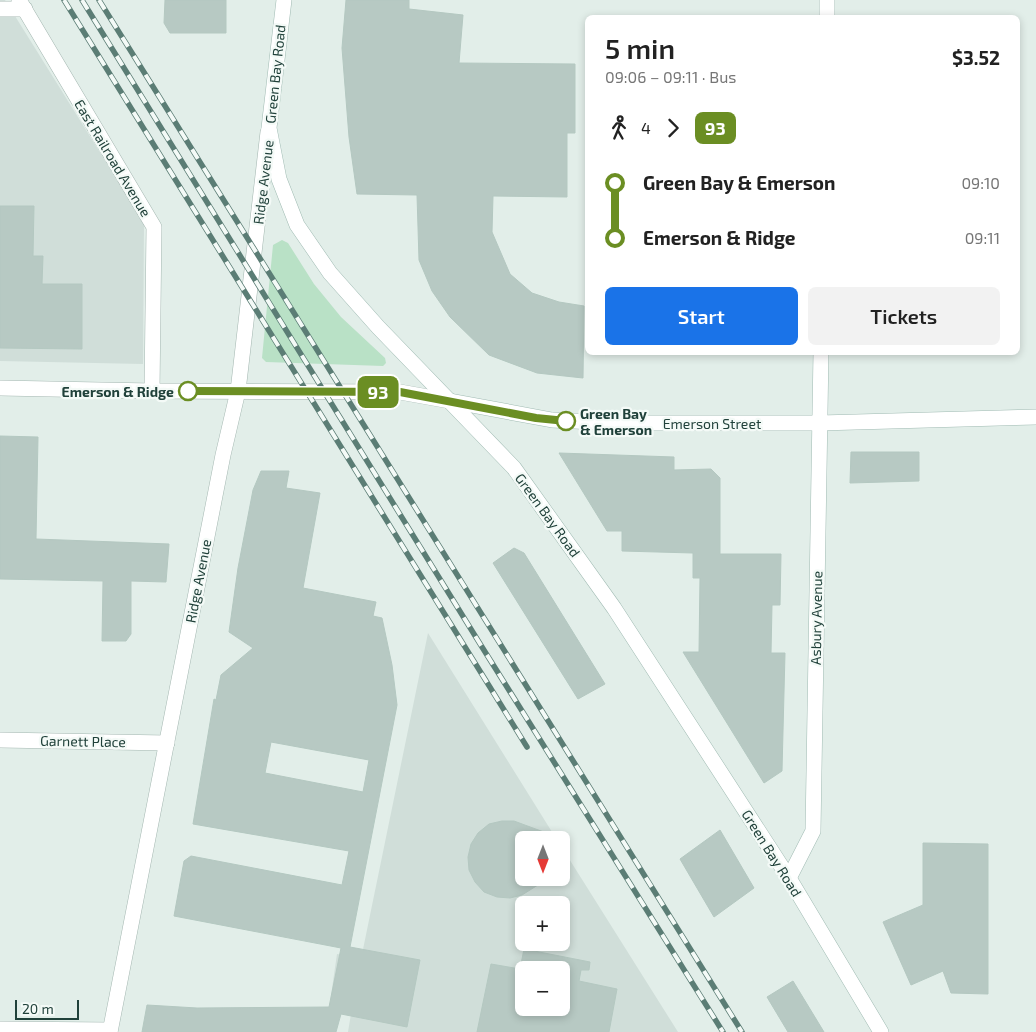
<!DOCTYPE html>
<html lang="en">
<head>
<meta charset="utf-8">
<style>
  :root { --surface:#fff; --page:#f2f2f2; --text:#222; --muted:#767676; --accent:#1a73e8 }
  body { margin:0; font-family:"Exo 2",sans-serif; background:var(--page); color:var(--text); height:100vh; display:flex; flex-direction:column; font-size:19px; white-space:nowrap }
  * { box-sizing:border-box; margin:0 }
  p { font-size:16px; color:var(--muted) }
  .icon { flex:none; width:28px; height:28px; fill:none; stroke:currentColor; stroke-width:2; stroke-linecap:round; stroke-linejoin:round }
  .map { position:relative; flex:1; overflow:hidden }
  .drawer { position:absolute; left:585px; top:15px; width:435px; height:340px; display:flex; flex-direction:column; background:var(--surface); border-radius:8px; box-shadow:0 2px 8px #0003 }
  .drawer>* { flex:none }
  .badge { padding:0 10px; border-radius:8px; font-size:18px; line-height:32px }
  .needle { width:32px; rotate:180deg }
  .fabs { position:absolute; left:515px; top:831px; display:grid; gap:10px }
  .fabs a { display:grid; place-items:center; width:55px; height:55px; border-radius:8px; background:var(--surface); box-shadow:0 2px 8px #0003; font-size:25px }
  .scale { position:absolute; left:15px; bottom:12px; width:64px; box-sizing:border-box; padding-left:5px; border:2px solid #20413a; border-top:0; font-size:14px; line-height:18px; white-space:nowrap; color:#20413a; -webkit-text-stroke:4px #f4faf7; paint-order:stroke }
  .map>.badge { position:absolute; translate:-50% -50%; box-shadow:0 0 0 2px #fff }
  .legs { display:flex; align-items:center; gap:8px; height:55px; padding:0 20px; font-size:16px }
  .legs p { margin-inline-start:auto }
  .headline { display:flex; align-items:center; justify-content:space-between; height:85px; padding:0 20px }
  h1 { font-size:28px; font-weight:600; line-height:38px }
  .action { display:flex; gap:10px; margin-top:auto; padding:10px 20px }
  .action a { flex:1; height:58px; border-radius:8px; background:var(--accent); color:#fff; font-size:20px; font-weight:600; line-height:58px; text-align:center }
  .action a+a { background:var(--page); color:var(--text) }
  ul { padding:0 20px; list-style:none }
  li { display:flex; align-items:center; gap:18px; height:55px; font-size:19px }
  li i { display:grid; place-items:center; width:8px; height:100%; margin:0 6px; background:currentColor }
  li i::after { content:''; width:12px; height:12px; margin:-6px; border:4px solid; border-radius:50%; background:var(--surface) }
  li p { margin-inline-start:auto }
  li:first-child i { background:linear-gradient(#0000 50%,currentColor 0) }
  li:last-child i { background:linear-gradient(currentColor 50%,#0000 0) }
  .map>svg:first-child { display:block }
  .built { fill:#d0ded9; fill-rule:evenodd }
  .green { fill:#b9e1c6 }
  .building { fill:#b7c9c3; stroke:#b4c8c1; fill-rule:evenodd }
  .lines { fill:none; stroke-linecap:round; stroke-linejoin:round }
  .minor-casing { stroke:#a4b7b1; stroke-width:16 }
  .tertiary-casing { stroke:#a4b7b1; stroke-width:16 }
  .secondary-casing { stroke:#a0bbb3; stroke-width:16 }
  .minor { stroke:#fff; stroke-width:15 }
  .tertiary { stroke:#fff; stroke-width:15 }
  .secondary { stroke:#fff; stroke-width:15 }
  .rail-casing { stroke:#5b7d75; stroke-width:5.5 }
  .rail { stroke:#f4faf7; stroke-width:4; stroke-dasharray:11; stroke-linecap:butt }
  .line-1-casing { stroke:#fff; stroke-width:11 }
  .line-1 { stroke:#6b8e23; stroke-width:8 }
  .stop-1-dot { fill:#fff; stroke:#6b8e23; stroke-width:2.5 }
  .labels { text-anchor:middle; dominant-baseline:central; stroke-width:4.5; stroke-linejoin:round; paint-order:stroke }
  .street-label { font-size:14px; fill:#20413a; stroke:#f4faf7 }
  .stop-label { font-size:14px; font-weight:bold; fill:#20413a; stroke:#f4faf7; text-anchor:end }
</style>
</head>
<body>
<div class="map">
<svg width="1036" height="1032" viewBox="0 0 1036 1032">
  <rect width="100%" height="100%" fill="#e2eee9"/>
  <!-- built -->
  <g class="built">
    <polygon points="0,0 5,0 144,223 143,364 0,361"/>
    <path d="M428 633 557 840H524V878H561V846L678 1032H348L351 1014 329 1009 337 954 361 959ZM524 905H561V942H524ZM524 970H561V1008H524Z"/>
  </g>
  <!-- green -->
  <polygon class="green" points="282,240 288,243 314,284 341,317 385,358 386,363 383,366 266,362 262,358 273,245"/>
  <!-- building -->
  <g class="building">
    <polygon points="165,0 226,0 226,33 170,33 164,23"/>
    <polygon points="346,0 409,0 409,9 463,15 459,63 575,64 575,133 567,133 567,197 493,196 492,232 510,274 532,293 559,302 584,306 583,378 537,373 489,355 450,317 432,291 419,260 417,195 357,194 349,137 342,48"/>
    <polygon points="0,206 34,206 33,256 43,256 42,284 82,284 82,349 0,348"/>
    <polygon points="0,436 38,437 36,539 169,544 166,582 131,581 131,634 126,641 102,641 103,581 0,579"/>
    <polygon points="851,452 919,452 919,481 850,483"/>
    <polygon points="559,453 674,457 674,470 711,469 720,478 720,554 781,554 780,605 772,605 771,653 785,653 782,771 764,783 683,652 699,652 700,578 693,578 693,553 622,551 622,531 607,531"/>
    <path d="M261 471H289L286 488 320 493 303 588 376 602 373 616 382 618 392 665 397 705 350 947 420 960 407 1027 341 1014 336 1032H142L147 1005 197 1008 329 1007 341 948 174 916 184 861 191 856 342 885 349 851 193 824 214 699 216 700 221 675 253 648 229 632 238 568 253 490ZM271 742 369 760 363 792 265 773Z"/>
    <polygon points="514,548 524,553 605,684 578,699 493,563"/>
    <polygon points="502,821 514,821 560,838 559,840 524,840 524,878 549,878 522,895 510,898 497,897 484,892 475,882 469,870 468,857 471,844 478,833 489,824"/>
    <polygon points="720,830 754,888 714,917 680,859"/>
    <polygon points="923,843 988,844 988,994 951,993 943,971 911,985 883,922 923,905"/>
    <path d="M524 949 590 962 589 970H581L579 981 617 989 609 1032H477L491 964 520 969ZM524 970H561V1008H524Z"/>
    <polygon points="793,981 824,1032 788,1032 767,997"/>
  </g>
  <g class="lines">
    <!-- minor casing -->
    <g class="minor-casing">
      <g id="minor">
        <polyline points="19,0 154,227 152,391"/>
        <polyline points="0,9 25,9"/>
        <polyline points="0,740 167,743"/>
      </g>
    </g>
    <!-- tertiary casing -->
    <g class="tertiary-casing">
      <g id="tertiary">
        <polyline points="0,388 152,391 400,392 450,401"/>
        <polyline points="0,1029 110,1030"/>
        <polyline points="110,1032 223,455 238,391 268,132"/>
      </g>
    </g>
    <!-- secondary casing -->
    <g class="secondary-casing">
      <g id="secondary">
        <polyline points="284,0 269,128 279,179 297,225 330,273 378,327 514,468 614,608 789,878 881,1032"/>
        <polyline points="827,18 827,0"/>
        <polyline points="450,401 552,420 618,423 820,423 1036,417"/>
        <polyline points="789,878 813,831 821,352"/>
      </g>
    </g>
    <!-- minor -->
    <use href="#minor" class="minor"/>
    <!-- tertiary -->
    <use href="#tertiary" class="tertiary"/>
    <!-- secondary -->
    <use href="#secondary" class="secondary"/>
    <!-- rail casing -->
    <g class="rail-casing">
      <g id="rail">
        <polyline points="64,0 527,747"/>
        <polyline points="82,0 482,647 723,1032"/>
        <polyline points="99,0 742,1032"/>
      </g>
    </g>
    <!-- rail -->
    <use href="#rail" class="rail"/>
  </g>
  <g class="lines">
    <!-- line-1 casing -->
    <g class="line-1-casing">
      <polyline id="line-1" points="188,391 400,392 536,418 566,421"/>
    </g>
    <!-- line-1 -->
    <use href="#line-1" class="line-1"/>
  </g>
  <!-- markers -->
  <g class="stop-1-dot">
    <circle cx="188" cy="391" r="9"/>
    <circle cx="566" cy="421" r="9"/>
  </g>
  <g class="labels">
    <!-- street labels -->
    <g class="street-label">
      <text transform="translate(275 74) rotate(-84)">Green Bay Road</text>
      <text transform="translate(113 158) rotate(59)">East Railroad Avenue</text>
      <text transform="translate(263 182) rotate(-83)">Ridge Avenue</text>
      <text x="712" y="423">Emerson Street</text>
      <text transform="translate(548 515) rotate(54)">Green Bay Road</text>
      <text transform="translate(198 581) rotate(-79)">Ridge Avenue</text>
      <text transform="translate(816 618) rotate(-89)">Asbury Avenue</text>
      <text transform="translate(83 741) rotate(1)">Garnett Place</text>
      <text transform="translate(772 853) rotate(58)">Green Bay Road</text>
    </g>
    <!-- stop labels -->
    <g class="stop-label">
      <text x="174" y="391">Emerson &amp; Ridge</text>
      <text x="580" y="413" text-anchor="start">Green Bay<tspan x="580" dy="16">&amp; Emerson</tspan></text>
    </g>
  </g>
</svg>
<div class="fabs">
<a><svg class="needle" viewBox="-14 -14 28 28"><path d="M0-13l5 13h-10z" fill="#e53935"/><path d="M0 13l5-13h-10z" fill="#767676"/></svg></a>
<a>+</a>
<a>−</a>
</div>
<div class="scale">20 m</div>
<b class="badge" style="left:378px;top:392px;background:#6b8e23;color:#fff">93</b>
<section class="drawer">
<div class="headline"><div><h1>5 min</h1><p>09:06 – 09:11 · Bus</p></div><b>$3.52</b></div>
<div class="legs"><svg class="icon" aria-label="walk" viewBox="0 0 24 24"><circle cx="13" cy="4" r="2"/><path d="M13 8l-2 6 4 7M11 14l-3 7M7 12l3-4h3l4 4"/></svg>4<svg class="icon" aria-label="forward" viewBox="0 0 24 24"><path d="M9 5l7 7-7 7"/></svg><b class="badge" style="background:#6b8e23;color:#fff">93</b></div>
<ul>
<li><i style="color:#6b8e23"></i><b>Green Bay &amp; Emerson</b><p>09:10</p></li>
<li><i style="color:#6b8e23"></i><b>Emerson &amp; Ridge</b><p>09:11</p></li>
</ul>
<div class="action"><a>Start</a><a>Tickets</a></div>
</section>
</div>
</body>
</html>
